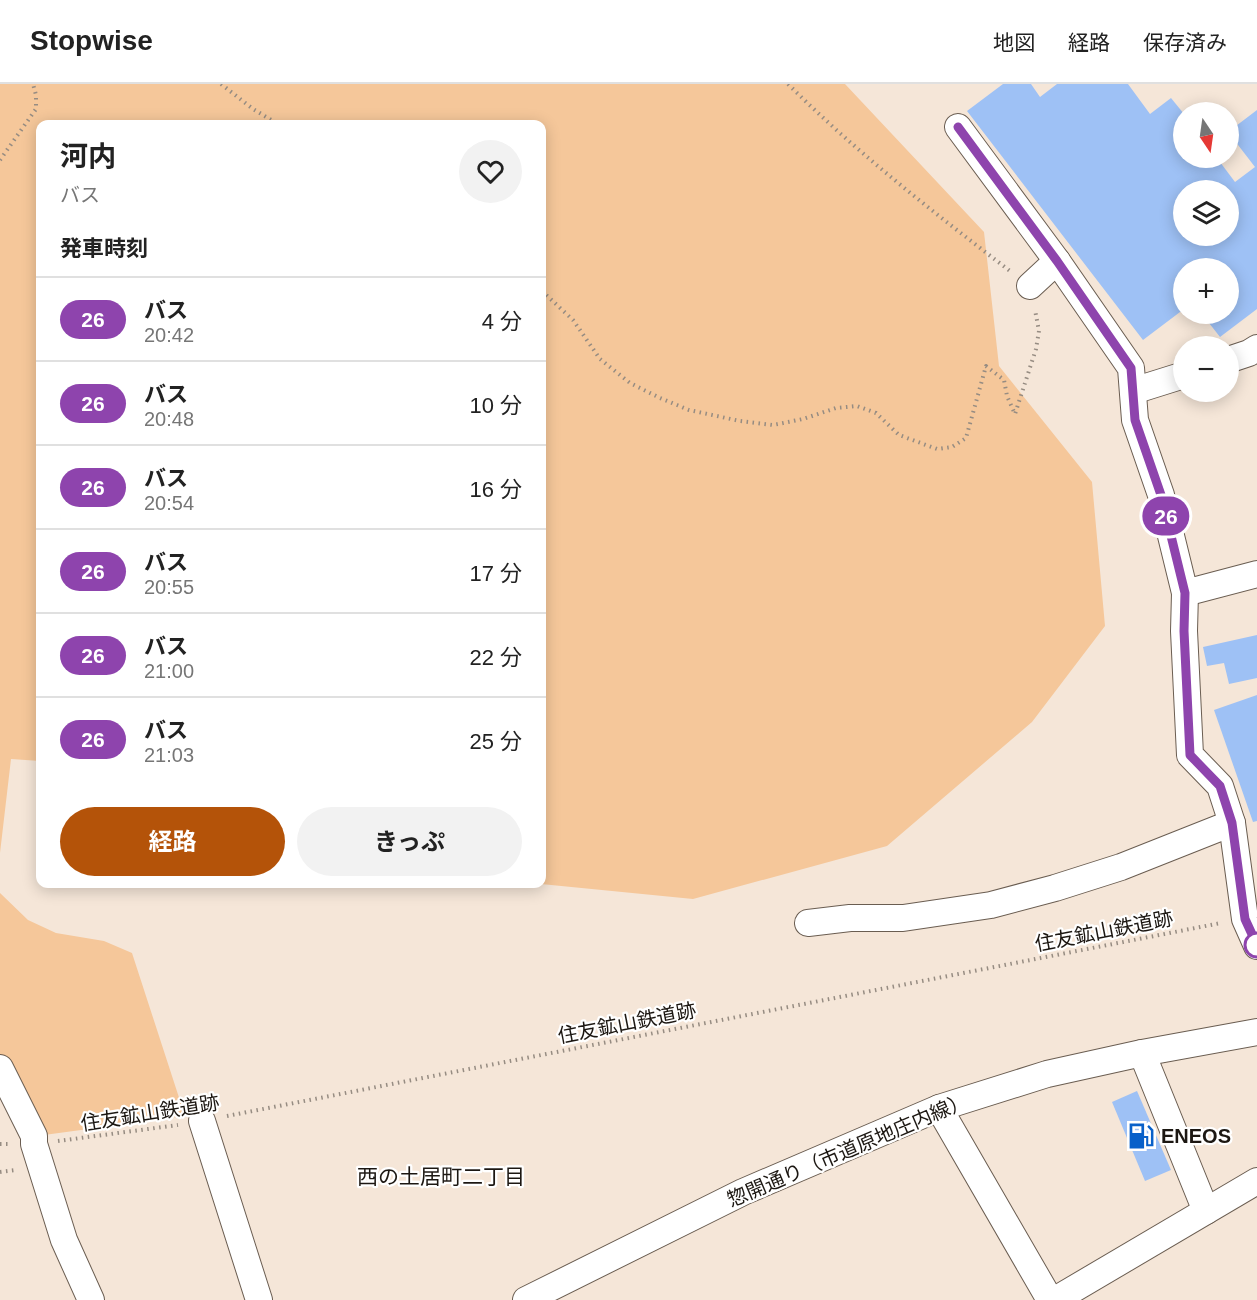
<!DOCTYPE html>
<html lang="ja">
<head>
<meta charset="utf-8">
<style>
  :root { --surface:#fff; --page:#f2f2f2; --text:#222; --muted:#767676; --line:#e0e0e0; --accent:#b45309 }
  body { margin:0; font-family:Arial,"Noto Sans JP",sans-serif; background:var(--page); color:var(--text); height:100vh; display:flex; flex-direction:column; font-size:22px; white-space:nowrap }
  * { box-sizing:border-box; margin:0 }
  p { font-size:20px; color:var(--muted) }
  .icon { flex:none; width:33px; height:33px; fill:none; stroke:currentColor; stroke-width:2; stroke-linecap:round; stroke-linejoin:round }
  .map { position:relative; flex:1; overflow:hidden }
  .drawer { position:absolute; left:36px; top:36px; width:510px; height:768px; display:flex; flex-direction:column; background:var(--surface); border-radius:12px; box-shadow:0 3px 15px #0003 }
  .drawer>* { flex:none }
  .badge { padding:0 12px; border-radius:20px; font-size:21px; line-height:39px }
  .needle { width:39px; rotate:167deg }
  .fabs { position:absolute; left:1173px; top:18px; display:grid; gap:12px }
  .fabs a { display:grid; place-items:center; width:66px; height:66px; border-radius:50%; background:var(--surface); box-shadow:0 3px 15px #0003; font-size:30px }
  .map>.badge { position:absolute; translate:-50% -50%; box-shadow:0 0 0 3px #fff }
  h2 { padding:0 24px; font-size:22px; line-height:54px }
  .round { display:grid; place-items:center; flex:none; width:63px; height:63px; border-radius:32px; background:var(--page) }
  .summary { display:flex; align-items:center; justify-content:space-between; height:102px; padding:0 24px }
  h1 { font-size:28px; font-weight:700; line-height:45px }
  .primary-button { display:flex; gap:12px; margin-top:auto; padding:12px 24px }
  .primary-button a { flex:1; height:69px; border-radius:36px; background:var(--accent); color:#fff; font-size:24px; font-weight:700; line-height:69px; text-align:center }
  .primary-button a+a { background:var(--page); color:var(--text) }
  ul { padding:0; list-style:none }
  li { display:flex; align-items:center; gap:18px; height:84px; padding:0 24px; border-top:2px solid var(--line) }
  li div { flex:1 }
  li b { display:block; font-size:22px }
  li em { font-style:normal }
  li .badge { min-width:66px; font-weight:700; text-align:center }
  header { display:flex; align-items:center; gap:36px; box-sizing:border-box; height:84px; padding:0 30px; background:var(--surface); border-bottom:2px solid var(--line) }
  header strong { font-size:28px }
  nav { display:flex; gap:33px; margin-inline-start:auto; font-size:21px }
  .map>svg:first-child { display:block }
  .green { fill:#f5c79a }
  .building { fill:#9ec1f5; fill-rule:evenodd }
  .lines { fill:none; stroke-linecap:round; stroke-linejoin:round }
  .minor-casing { stroke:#6a5d51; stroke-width:28 }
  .path { stroke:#968c82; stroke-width:4; stroke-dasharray:1.5 4.5; stroke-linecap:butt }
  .minor { stroke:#fff; stroke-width:26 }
  .line-casing { stroke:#fff; stroke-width:14 }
  .line { stroke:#8e44ad; stroke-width:9 }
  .stop-dot { fill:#fff; stroke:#8e44ad; stroke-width:3 }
  .labels { text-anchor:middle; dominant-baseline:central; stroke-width:4.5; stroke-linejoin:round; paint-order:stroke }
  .street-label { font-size:20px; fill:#1c1712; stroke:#fff }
  .poi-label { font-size:20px; font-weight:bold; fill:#1c1712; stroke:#fff; text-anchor:start }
  .neighbourhood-label { font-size:21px; fill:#1c1712; stroke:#fff }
</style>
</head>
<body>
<header>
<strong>Stopwise</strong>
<nav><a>地図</a><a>経路</a><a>保存済み</a></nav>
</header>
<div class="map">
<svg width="1257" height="1216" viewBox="0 0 1257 1216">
  <rect width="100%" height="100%" fill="#f5e6d8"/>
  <!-- green -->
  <g class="green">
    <polygon points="0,0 845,0 984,148 999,282 1092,398 1105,542 1032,638 887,762 693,815 541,800 542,40 40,40 40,677 11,675 0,769"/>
    <polygon points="0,809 28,836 56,849 104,857 132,869 185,1032 44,1051 0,998"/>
  </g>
  <!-- building -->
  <g class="building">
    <path d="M1003 0H1031L1040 13 1057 0H1128L1150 30 1171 14 1184 30V74H1217L1235 98 1255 83 1228 48 1257 26V225L1220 253 1202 230H1228V184H1184V225L1143 256 967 27ZM1184 106H1228V152H1184Z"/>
    <polygon points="1257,551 1257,594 1229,600 1224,579 1207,582 1203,563"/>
    <polygon points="1257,611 1257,737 1253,738 1214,626"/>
    <polygon points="1137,1007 1171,1086 1145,1097 1112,1018"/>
  </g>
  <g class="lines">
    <!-- minor casing -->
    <g class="minor-casing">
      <g id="minor">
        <polyline points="958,43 1057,177"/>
        <polyline points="1030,202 1057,177 1131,284 1135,336 1161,411 1185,509 1257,490"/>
        <polyline points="1228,276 1249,269 1257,264"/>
        <polyline points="1133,307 1184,291"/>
        <polyline points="1185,509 1184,547 1190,671 1220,702 1232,739 1245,835 1257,862"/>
        <polyline points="808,839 850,834 903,834 991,821 1055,804 1121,783 1232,739"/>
        <polyline points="1142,969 1206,1127"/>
        <polyline points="0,984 34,1052 34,1060 64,1156 91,1216"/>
        <polyline points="939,1024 1050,1216"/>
        <polyline points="202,1037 259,1216"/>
        <polyline points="526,1216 743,1108 939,1024 1047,990 1142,969 1257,948"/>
        <polyline points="1055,1216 1257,1097"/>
      </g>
    </g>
    <!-- path -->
    <g class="path">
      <polyline points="221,0 253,25 278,40"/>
      <path d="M788 0C856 68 933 128 1010 187"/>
      <polyline points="0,76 36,25 36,11 33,0"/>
      <polyline points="542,207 573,236 600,275 630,299 660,314 689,326 740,337 773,341 803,335 836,324 857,322 876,329 899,351 937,365 952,363 966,354 986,282 1004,296 1007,312 1015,330 1036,265 1039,247 1035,226"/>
      <polyline points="227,1032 1221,839"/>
      <polyline points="58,1057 178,1041"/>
      <polyline points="0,1060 9,1060"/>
      <polyline points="0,1088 16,1086"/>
    </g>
    <!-- minor -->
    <use href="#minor" class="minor"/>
  </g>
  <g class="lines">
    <!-- line casing -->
    <g class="line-casing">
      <polyline id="line" points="958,43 1057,177 1131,284 1135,336 1161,411 1185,509 1184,547 1190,671 1220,702 1232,739 1245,835 1257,861"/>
    </g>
    <!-- line -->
    <use href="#line" class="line"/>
  </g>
  <!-- icons -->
  <defs>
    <g id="fuel-bare" transform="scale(2.07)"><path d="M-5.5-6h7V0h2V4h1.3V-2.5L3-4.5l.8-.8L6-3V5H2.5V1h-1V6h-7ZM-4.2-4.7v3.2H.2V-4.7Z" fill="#0860c9" stroke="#fff" stroke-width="2.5" paint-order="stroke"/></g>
  </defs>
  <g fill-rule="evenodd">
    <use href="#fuel-bare" x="1141" y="1052"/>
  </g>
  <!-- markers -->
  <circle class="stop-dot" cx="1257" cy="861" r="12"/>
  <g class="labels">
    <!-- street labels -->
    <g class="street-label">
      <text transform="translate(1104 847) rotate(-11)">住友鉱山鉄道跡</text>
      <text transform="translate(627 939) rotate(-11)">住友鉱山鉄道跡</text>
      <text transform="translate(150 1029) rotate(-9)">住友鉱山鉄道跡</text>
      <text transform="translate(848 1066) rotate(-23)">惣開通り（市道原地庄内線）</text>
    </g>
    <!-- poi labels -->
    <g class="poi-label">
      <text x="1161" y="1052">ENEOS</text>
    </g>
    <!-- neighbourhood labels -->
    <g class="neighbourhood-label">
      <text x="441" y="1092">西の土居町二丁目</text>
    </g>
  </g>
</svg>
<div class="fabs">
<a><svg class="needle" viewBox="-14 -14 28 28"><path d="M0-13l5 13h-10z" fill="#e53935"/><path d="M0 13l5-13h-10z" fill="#767676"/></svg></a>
<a><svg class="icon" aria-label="layers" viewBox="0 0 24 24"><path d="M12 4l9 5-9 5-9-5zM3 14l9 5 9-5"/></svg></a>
<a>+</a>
<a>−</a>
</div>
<b class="badge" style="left:1166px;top:432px;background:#8e44ad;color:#fff">26</b>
<section class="drawer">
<div class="summary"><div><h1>河内</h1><p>バス</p></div><a class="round"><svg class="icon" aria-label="heart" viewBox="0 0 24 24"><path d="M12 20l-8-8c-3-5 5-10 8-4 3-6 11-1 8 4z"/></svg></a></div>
<h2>発車時刻</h2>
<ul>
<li><span class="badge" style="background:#8e44ad;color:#fff">26</span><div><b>バス</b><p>20:42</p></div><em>4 分</em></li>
<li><span class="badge" style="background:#8e44ad;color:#fff">26</span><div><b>バス</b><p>20:48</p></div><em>10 分</em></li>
<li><span class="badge" style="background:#8e44ad;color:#fff">26</span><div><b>バス</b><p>20:54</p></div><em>16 分</em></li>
<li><span class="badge" style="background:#8e44ad;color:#fff">26</span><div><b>バス</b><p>20:55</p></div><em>17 分</em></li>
<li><span class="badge" style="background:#8e44ad;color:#fff">26</span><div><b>バス</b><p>21:00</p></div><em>22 分</em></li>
<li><span class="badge" style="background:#8e44ad;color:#fff">26</span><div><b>バス</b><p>21:03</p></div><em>25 分</em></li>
</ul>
<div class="primary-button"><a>経路</a><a>きっぷ</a></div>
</section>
</div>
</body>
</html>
